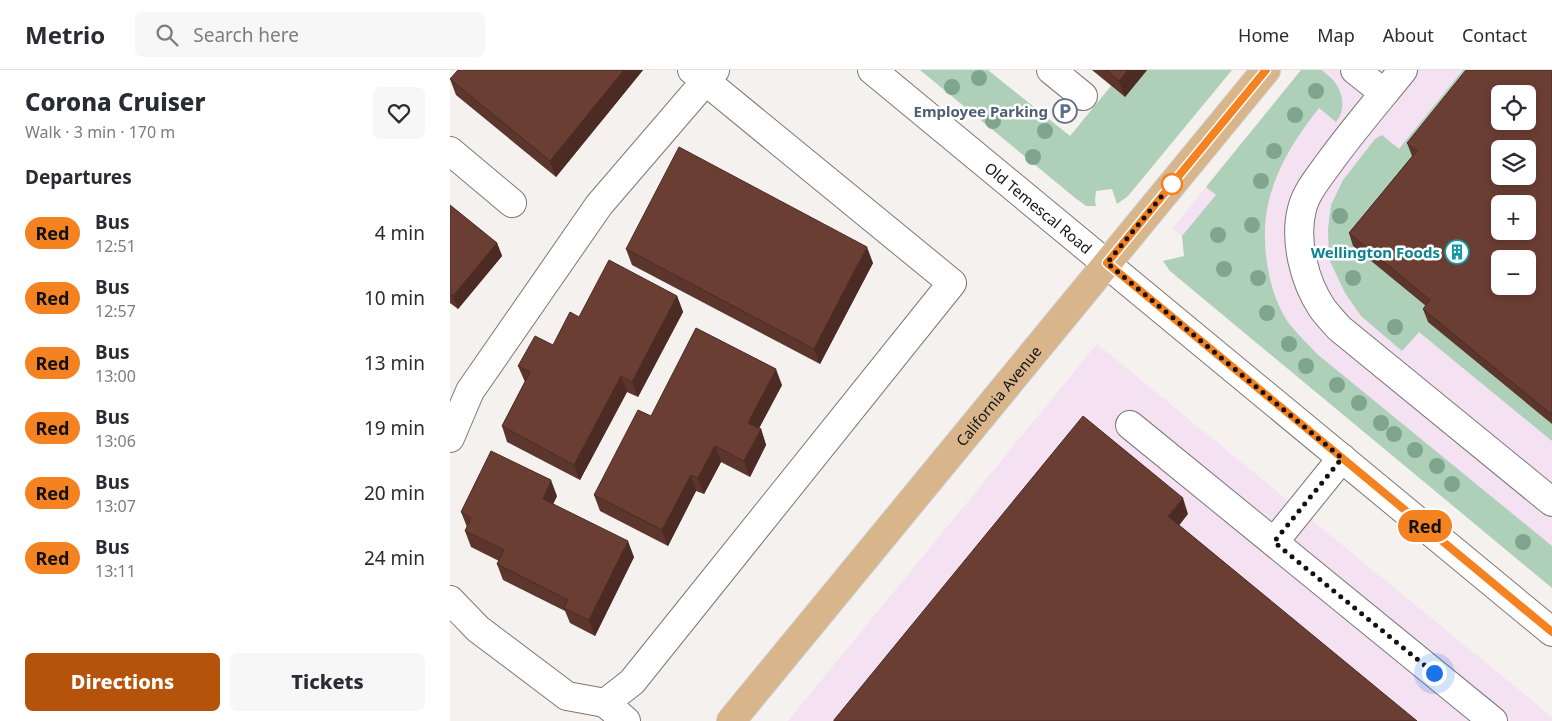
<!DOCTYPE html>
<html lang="en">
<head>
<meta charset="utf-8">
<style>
  :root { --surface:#fff; --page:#f7f7f7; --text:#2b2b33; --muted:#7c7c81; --line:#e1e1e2; --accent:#b45309 }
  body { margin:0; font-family:"Noto Sans",sans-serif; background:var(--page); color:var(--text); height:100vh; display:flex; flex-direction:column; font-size:19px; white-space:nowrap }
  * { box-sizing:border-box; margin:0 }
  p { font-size:16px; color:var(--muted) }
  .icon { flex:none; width:28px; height:28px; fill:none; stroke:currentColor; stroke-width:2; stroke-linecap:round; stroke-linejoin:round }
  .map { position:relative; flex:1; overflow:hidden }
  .drawer { display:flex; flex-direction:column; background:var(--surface); width:450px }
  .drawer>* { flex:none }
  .badge { padding:0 10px; border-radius:16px; font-size:18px; line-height:32px }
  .buttons { position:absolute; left:1041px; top:15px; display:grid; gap:10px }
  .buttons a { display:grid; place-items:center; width:45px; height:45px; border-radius:8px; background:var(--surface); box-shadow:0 2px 8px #0003; font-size:25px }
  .you { position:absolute; width:25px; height:25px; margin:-12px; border:4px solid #fff; border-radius:50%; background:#1a73e8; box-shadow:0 0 0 8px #1a73e833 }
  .map>.badge { position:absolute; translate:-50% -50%; box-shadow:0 0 0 2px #fff }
  h2 { padding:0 25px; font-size:19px; line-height:45px }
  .round { display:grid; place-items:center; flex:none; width:52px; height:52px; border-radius:8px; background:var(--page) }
  .overview { display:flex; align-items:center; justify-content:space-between; height:85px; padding:0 25px }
  h1 { font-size:24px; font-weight:800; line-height:38px }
  .button { display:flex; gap:10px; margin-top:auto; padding:10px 25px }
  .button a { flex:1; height:58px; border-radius:8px; background:var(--accent); color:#fff; font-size:20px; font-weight:800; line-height:58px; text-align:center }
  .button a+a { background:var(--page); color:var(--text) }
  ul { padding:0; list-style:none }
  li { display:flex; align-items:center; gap:15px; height:65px; padding:0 25px }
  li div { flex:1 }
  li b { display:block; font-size:19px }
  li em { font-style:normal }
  li .badge { min-width:55px; font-weight:700; text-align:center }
  header { display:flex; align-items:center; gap:30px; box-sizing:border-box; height:70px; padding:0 25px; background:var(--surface); border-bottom:1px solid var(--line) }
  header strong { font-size:24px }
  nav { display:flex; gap:28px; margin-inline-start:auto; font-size:18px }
  .search { width:350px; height:45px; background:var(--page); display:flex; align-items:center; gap:12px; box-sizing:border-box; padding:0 18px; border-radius:8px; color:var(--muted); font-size:19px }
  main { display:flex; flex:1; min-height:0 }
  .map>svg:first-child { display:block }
  .industrial { fill:#f4e1f2; fill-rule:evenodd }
  .green { fill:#aecfb8 }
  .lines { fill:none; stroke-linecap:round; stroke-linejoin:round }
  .minor-casing { stroke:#7b7875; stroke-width:30 }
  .major-casing { stroke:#cbcbcb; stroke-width:30 }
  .minor { stroke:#fff; stroke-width:28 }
  .major { stroke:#d9b58b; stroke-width:28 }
  .tree { fill:#7fa58e }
  .wall { fill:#5c352d }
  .shaded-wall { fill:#4b2b24 }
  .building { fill:#6b3e34; stroke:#4b2b24; fill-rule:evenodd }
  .line-casing { stroke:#fff; stroke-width:11 }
  .line { stroke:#f58220; stroke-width:8 }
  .walk { stroke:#131211; stroke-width:5; stroke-dasharray:0 9 }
  .stop-dot { fill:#fff; stroke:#f58220; stroke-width:2.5 }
  .labels { text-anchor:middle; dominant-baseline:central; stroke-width:5; stroke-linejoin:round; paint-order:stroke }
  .service-label { font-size:15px; font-weight:bold; fill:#4e5e75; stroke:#fff; text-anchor:end }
  .street-label { font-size:15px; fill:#131211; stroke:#fff }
  .culture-label { font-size:15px; font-weight:bold; fill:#0d838f; stroke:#fff; text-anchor:end }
</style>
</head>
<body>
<header>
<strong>Metrio</strong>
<div class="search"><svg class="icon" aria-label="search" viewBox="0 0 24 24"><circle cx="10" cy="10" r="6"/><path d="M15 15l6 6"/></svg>Search here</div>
<nav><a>Home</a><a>Map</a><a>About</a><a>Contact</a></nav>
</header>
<main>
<section class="drawer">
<div class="overview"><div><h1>Corona Cruiser</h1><p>Walk · 3 min · 170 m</p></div><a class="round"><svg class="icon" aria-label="heart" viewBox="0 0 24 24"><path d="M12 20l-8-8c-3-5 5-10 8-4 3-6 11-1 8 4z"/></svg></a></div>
<h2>Departures</h2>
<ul>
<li><span class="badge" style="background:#f58220;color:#111">Red</span><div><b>Bus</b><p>12:51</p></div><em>4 min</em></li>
<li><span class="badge" style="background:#f58220;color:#111">Red</span><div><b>Bus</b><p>12:57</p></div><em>10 min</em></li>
<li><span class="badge" style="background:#f58220;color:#111">Red</span><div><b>Bus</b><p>13:00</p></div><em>13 min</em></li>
<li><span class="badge" style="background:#f58220;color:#111">Red</span><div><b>Bus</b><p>13:06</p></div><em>19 min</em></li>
<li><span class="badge" style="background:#f58220;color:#111">Red</span><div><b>Bus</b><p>13:07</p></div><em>20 min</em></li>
<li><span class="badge" style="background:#f58220;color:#111">Red</span><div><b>Bus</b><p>13:11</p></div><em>24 min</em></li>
</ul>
<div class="button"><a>Directions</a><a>Tickets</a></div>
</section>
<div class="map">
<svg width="1102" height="651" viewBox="0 0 1102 651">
  <rect width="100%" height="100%" fill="#f4f1ee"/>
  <!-- industrial -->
  <g class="industrial">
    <path d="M851 0H1102V518L720 201 713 191 734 186 732 166 722 159ZM1050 24H1078V51H1050ZM1050 79H1078V106H1050ZM1050 134H1078V161H1050ZM1050 189H1078V216H1050Z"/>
    <polygon points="647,274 1102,647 1102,651 338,651"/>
  </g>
  <!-- green -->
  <g class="green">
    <polygon points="470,0 538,0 620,66 661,16 675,27 697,0 782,0 678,126 667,134 662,119 646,121 645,131 646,136 636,136 624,127"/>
    <path d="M851 0C857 0 865 0 871 0 874 1 877 5 880 7 893 19 897 38 886 52L869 38C828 90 805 137 819 204 822 220 830 243 841 256 849 266 859 275 867 284L1102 476V518L720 201 713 191 734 186 732 166 766 125 756 117Z"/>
    <polygon points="1013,0 1032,0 962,85 971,93 985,243 1102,354 1102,371 969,262 952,281 911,246 895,223 879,189 878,159 881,135 893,110 925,69 932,65 949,79"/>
  </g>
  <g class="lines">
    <!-- minor casing -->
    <g class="minor-casing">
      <g id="minor">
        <path id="s1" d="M422 0 1102 562"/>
        <polyline points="601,0 633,26"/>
        <polyline points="905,0 934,23"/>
        <path d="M953 0C928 31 902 61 879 93 869 107 856 122 852 139 844 170 854 211 872 238 877 245 884 252 889 258L1102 432"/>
        <polyline points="0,81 62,133"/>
        <polyline points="680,355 1043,651"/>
        <polyline points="0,368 20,321 149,135 265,0"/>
        <polyline points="824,472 892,388"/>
        <polyline points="0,530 28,559 117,626 155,633 182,612 502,213 242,0"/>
        <polyline points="155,633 176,651"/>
      </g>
    </g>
    <!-- major casing -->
    <g class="major-casing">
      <g id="major">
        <path id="s2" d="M281 651 816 0"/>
      </g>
    </g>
    <!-- minor -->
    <use href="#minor" class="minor"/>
    <!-- major -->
    <use href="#major" class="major"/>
  </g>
  <!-- trees -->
  <g class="tree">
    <circle cx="529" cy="8" r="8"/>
    <circle cx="502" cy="17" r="8"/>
    <circle cx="866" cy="21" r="8"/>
    <circle cx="845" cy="45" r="8"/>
    <circle cx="543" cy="51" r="8"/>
    <circle cx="595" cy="61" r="8"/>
    <circle cx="824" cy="81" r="8"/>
    <circle cx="583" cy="87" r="8"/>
    <circle cx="811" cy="111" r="8"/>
    <circle cx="890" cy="146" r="8"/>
    <circle cx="802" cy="155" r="8"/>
    <circle cx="768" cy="165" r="8"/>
    <circle cx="774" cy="199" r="8"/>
    <circle cx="808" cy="208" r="8"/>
    <circle cx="903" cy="208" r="8"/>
    <circle cx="817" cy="243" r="8"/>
    <circle cx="945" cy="257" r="8"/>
    <circle cx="839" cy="274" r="8"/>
    <circle cx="856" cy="296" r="8"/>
    <circle cx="887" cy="315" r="8"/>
    <circle cx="909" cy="333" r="8"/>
    <circle cx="931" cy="353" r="8"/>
    <circle cx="944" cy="364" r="8"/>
    <circle cx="965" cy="380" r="8"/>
    <circle cx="987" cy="396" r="8"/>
    <circle cx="1002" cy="414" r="8"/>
    <circle cx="1073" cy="472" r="8"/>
  </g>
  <!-- wall -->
  <g class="wall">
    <polygon points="193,0 106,107 6,25 0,9"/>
    <polygon points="642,0 697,0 675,27"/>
    <polygon points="1102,0 1102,354 978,252 973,239 976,236 903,176 899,163 962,86 957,73"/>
    <polygon points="0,135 47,173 52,186 8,239 0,233"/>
    <polygon points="176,179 423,193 370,294 182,195"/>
    <polygon points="227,226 233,242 188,327 177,322 130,410 57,372 52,356 75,312 68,296 103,275 129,247"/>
    <polygon points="332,315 309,358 311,359 316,375 300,407 271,392 254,424 246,421 218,476 150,441 144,425"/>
    <polygon points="107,426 103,434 184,487 145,566 120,553 115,541 53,510 47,494 49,491 21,477 15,461 17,457 11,442"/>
  </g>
  <!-- shaded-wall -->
  <g class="shaded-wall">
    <polygon points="174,0 193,0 106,107 100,91"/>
    <polygon points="678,0 697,0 675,27 669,11"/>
    <polygon points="47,173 52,186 8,239 3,226"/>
    <polygon points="417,177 423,193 370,294 364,279"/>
    <polygon points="227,226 233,242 188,327 182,312"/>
    <polygon points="326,299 332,315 304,368 298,353"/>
    <polygon points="171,306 177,322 130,410 124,395"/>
    <polygon points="311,359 316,375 300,407 294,391"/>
    <polygon points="265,376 271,392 254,424 248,408"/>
    <polygon points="241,405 246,421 218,476 212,460"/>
    <polygon points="101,410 107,426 98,445 93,429"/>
    <polygon points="733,428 738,444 724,462 718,446"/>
    <polygon points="178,471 184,487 145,566 139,550"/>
  </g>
  <!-- building -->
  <g class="building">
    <polygon points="8,0 174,0 100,91 0,9"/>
    <polygon points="656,0 678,0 669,11"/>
    <path d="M1016 0H1102V345L973 239 980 230 899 163 967 81 957 73ZM1050 24H1078V51H1050ZM1050 79H1078V106H1050ZM1050 134H1078V161H1050ZM1050 189H1078V216H1050Z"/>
    <polygon points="229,77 417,177 364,279 176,179"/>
    <polygon points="0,135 47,173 3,226 0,224"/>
    <polygon points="159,190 227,226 182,312 171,306 124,395 52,356 80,302 68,296 85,266 103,275 120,242 129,247"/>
    <polygon points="246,258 326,299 298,353 311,359 294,391 265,376 248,408 241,405 212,460 144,425 188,340 201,346"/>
    <polygon points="633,346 733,428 718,446 967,651 384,651 384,650"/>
    <polygon points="41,381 101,410 93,429 178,471 139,550 114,538 118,530 47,494 54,480 15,461 21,448 11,442"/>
  </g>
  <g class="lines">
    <!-- line casing -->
    <g class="line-casing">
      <polyline id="line" points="816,0 657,193 1102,562"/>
    </g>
    <!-- line -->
    <use href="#line" class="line"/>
    <!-- walk -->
    <polyline class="walk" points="722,114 725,110 657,193 892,388 824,472 984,603"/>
  </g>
  <!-- icons -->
  <defs>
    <g id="parking-ring" transform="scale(1.25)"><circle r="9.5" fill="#fff" stroke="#5c6f8a" stroke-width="1.5"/><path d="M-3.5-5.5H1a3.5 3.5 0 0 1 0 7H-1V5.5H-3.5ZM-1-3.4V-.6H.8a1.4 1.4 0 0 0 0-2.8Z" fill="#5c6f8a"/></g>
    <g id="building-ring" transform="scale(1.25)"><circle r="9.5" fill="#fff" stroke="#0f9aa8" stroke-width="1.5"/><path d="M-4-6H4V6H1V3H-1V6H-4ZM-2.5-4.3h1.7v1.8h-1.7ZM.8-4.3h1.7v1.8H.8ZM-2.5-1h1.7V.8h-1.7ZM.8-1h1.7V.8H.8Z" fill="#0f9aa8"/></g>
  </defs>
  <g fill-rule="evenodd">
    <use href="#parking-ring" x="615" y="41"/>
    <use href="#building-ring" x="1007" y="182"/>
  </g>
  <!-- markers -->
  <circle class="stop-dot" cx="722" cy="114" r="10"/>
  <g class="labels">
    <!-- service labels -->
    <g class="service-label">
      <text x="598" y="41">Employee Parking</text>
    </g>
    <!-- street labels -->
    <g class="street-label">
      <text stroke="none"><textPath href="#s1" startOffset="216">Old Temescal Road</textPath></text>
      <text stroke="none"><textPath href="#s2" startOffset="421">California Avenue</textPath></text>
    </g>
    <!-- culture labels -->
    <g class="culture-label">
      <text x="990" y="182">Wellington Foods</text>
    </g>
  </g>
</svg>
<div class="buttons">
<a><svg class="icon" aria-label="locate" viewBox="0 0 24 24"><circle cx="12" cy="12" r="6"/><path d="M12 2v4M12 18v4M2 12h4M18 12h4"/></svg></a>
<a><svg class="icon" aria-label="layers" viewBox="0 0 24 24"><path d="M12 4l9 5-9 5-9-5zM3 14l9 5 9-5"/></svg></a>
<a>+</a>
<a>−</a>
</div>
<div class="you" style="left:984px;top:603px"></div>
<b class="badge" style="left:975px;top:456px;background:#f58220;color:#111">Red</b>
</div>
</main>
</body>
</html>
